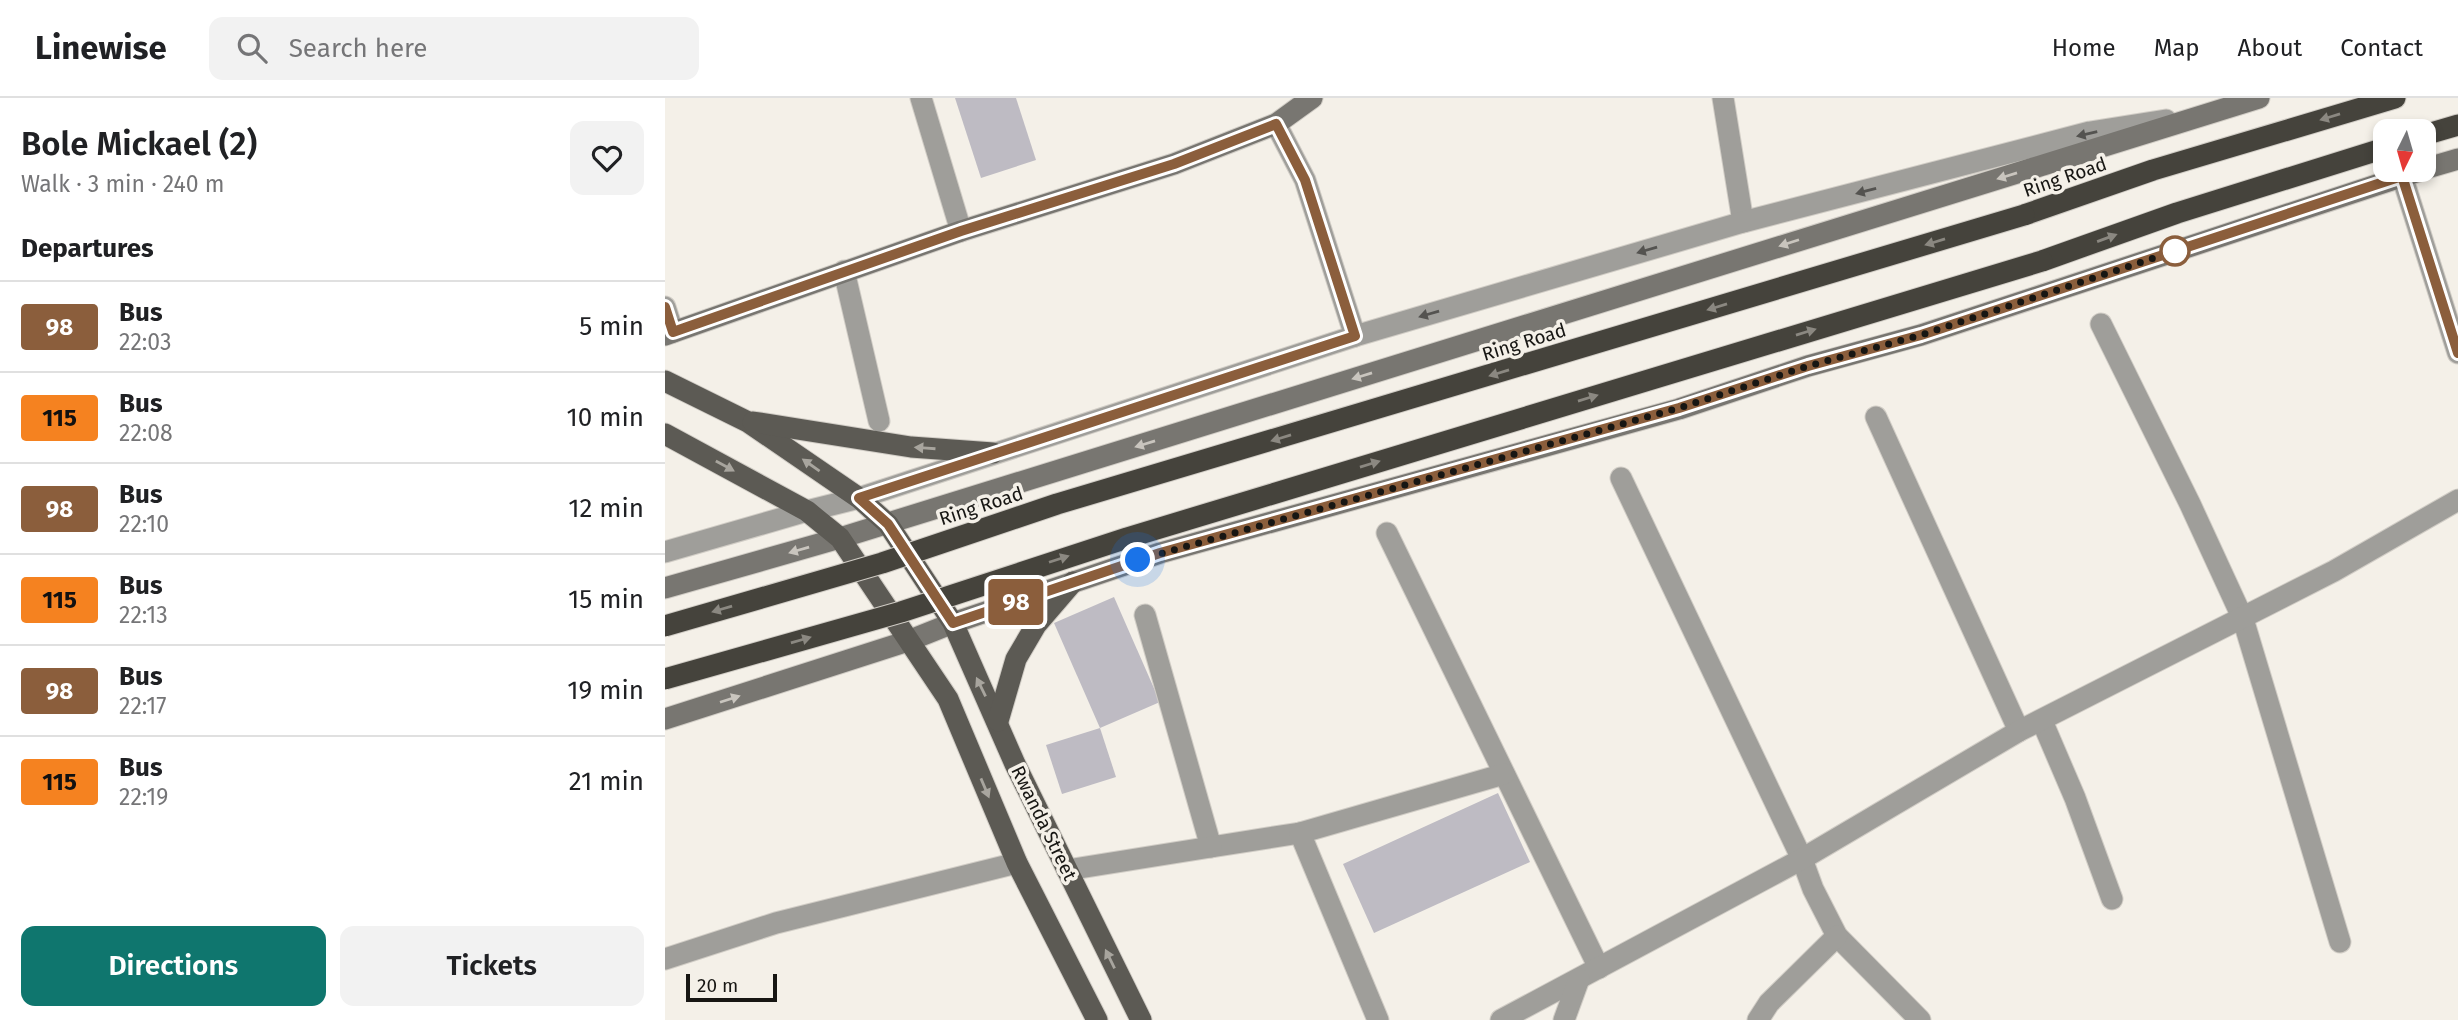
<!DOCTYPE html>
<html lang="en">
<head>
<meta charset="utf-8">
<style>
  :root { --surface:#fff; --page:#f2f2f2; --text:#202124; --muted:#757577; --line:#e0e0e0; --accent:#0f766e }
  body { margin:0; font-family:"Fira Sans",sans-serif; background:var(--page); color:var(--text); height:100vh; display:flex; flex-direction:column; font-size:26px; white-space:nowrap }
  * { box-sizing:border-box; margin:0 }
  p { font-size:23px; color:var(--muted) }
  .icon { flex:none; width:38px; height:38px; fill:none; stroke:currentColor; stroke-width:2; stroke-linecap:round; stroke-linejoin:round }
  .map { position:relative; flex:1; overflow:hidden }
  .details { display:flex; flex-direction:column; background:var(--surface); width:665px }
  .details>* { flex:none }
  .badge { padding:0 14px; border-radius:5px; font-size:24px; line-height:46px }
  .needle { width:46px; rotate:185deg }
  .tools { position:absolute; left:1708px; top:21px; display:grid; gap:14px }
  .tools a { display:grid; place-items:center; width:63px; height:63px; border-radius:14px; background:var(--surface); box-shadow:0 4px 10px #0003; font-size:35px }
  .scale { position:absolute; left:21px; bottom:18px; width:91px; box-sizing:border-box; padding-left:7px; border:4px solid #171613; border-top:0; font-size:19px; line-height:24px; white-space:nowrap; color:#171613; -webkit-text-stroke:5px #f4f0e8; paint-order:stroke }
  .you { position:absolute; width:35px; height:35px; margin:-18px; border:5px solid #fff; border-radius:50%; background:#1a73e8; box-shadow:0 0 0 10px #1a73e833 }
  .map>.badge { position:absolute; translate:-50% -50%; box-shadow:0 0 0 4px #fff }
  h2 { padding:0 21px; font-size:26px; line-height:63px }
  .round { display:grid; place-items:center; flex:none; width:74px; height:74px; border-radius:14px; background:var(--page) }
  .headline { display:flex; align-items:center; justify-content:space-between; height:119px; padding:0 21px }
  h1 { font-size:33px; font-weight:600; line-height:52px }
  .primary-button { display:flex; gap:14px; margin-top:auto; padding:14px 21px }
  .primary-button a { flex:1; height:80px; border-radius:14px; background:var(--accent); color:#fff; font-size:28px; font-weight:600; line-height:80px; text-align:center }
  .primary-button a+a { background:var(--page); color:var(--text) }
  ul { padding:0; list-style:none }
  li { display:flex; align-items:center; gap:21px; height:91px; padding:0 21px; border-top:2px solid var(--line) }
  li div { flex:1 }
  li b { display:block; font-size:26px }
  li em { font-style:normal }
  li .badge { min-width:77px; font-weight:700; text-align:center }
  header { display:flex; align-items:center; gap:42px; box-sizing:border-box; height:98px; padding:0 35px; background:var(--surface); border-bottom:2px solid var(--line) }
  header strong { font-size:33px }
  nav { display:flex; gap:38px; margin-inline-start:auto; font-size:24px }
  .search { width:490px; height:63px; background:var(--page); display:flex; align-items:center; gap:18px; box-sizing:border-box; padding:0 24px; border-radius:14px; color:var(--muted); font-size:26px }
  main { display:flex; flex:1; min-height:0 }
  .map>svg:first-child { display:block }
  .building { fill:#bebbc3 }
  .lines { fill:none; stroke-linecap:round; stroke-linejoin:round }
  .street-casing { stroke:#d1cdc6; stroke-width:23 }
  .secondary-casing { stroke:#d1cdc6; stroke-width:23 }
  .primary-casing { stroke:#d1cdc6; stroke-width:23 }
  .highway-casing { stroke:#d1cdc6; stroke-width:23 }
  .street { stroke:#9f9e9a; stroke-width:21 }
  .secondary { stroke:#787671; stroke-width:21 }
  .primary { stroke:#5c5a54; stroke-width:21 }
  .highway { stroke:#45433c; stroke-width:21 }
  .highway-bridge-casing { stroke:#d1cdc6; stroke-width:23; stroke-linecap:butt }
  .highway-bridge { stroke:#45433c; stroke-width:21 }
  .oneway { fill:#8b8881 }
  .oneway2 { fill:#545350 }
  .oneway3 { fill:#c9c5be }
  .oneway4 { fill:#a8a59e }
  .line-casing { stroke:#fff; stroke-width:16 }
  .line { stroke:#8b5e3c; stroke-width:10 }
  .walk { stroke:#171613; stroke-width:7; stroke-dasharray:0 12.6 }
  .stop-dot { fill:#fff; stroke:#8b5e3c; stroke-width:3.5 }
  .labels { text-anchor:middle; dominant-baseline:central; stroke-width:7; stroke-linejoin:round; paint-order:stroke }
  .street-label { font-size:19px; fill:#171613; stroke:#f4f0e8 }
</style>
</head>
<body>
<header>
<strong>Linewise</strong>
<div class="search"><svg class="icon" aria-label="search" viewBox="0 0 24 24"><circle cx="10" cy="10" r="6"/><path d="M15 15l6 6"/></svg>Search here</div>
<nav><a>Home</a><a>Map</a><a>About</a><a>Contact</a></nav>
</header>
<main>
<section class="details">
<div class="headline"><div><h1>Bole Mickael (2)</h1><p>Walk · 3 min · 240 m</p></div><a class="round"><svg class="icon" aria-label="heart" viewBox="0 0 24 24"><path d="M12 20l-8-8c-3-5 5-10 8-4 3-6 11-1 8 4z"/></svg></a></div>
<h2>Departures</h2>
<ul>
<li><span class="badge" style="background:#8b5e3c;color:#fff">98</span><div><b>Bus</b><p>22:03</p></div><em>5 min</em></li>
<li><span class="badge" style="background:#f58220;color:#111">115</span><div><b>Bus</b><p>22:08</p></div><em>10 min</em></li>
<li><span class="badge" style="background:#8b5e3c;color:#fff">98</span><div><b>Bus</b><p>22:10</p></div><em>12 min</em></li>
<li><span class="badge" style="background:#f58220;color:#111">115</span><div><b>Bus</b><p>22:13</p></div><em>15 min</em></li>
<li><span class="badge" style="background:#8b5e3c;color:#fff">98</span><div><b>Bus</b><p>22:17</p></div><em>19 min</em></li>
<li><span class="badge" style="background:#f58220;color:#111">115</span><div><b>Bus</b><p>22:19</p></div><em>21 min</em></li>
</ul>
<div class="primary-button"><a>Directions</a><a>Tickets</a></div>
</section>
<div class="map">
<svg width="1793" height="922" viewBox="0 0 1793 922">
  <rect width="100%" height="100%" fill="#f4f0e8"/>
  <!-- building -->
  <g class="building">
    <polygon points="290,0 351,0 371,62 316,80"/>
    <polygon points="449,499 495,604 435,630 389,525"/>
    <polygon points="435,630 451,679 397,696 381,647"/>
    <polygon points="833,695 865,764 709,835 678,766"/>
  </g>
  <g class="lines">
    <!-- street casing -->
    <g class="street-casing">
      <g id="street">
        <polyline points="256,0 296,133"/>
        <polyline points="1058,0 1078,124"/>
        <polyline points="611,26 640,82 690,238"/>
        <polyline points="1737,78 1793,255"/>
        <polyline points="179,173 214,323"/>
        <polyline points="0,209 8,234"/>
        <polyline points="1436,226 1525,406 1578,521 1675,844"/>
        <polyline points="1211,319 1354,633"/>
        <polyline points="956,380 1137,761 1148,791 1172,838 1255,922"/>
        <polyline points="722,435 934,870"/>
        <polyline points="0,454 142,413 194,400 690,238 1078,124 1425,34 1501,22"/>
        <polyline points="480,517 546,749 635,735 839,676"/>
        <polyline points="1377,623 1410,700 1447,801"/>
        <polyline points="635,735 713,922"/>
        <polyline points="402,772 546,749"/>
        <polyline points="0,861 111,825 352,765"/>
        <polyline points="836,922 1137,761 1354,633 1669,473 1793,402"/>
        <polyline points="899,922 914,881"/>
        <polyline points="1093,922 1104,905 1172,838"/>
      </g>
    </g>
    <!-- secondary casing -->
    <g class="secondary-casing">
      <g id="secondary">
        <polyline points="1759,71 1793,61"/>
        <polyline points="0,237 296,133 509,66 611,26 647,0"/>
        <polyline points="0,490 175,440 1594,0"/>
        <polyline points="0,621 243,543 288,525 495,455 1014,311 1143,268 1256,237 1757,72"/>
      </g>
    </g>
    <!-- primary casing -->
    <g class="primary-casing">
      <g id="primary">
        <polyline points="0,283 83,324 194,400 223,426 288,525 350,666 476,922"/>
        <polyline points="88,324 246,349 328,355"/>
        <polyline points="0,336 142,413 175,440 283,601 352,765 432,922"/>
        <polyline points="333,623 351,561 371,527 408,484"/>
      </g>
    </g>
    <!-- highway casing -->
    <g class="highway-casing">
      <g id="highway">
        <polyline points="1759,37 1793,27"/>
        <polyline points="1359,117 1488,72 1730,0"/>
        <polyline points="1377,163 1512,115 1720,50"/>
      </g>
    </g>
    <!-- street -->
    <use href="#street" class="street"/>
    <!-- secondary -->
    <use href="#secondary" class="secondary"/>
    <!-- primary -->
    <use href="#primary" class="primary"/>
    <!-- highway -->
    <use href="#highway" class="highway"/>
    <!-- highway-bridge casing -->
    <g class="highway-bridge-casing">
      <g id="highway-bridge">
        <polyline points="0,528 217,465 392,406 1359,117"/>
        <polyline points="0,581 236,514 462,440 1377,163"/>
      </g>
    </g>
    <!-- highway-bridge -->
    <use href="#highway-bridge" class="highway-bridge"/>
  </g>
  <!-- one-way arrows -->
  <defs><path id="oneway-solid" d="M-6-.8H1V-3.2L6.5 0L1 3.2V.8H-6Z" transform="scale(1.75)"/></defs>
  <g class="oneway">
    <use href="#oneway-solid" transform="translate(1665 19) rotate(163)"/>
    <use href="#oneway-solid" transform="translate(1442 140) rotate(-20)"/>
    <use href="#oneway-solid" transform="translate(1270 144) rotate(163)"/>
    <use href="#oneway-solid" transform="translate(1052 209) rotate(163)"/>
    <use href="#oneway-solid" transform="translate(1141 234) rotate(-17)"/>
    <use href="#oneway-solid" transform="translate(834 275) rotate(163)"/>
    <use href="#oneway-solid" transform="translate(923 300) rotate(-17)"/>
    <use href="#oneway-solid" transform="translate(616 340) rotate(163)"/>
    <use href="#oneway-solid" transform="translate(705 366) rotate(-17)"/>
    <use href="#oneway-solid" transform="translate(394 461) rotate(-18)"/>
    <use href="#oneway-solid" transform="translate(57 511) rotate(164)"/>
    <use href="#oneway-solid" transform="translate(136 542) rotate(-16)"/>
  </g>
  <g class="oneway2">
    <use href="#oneway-solid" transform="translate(1422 36) rotate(167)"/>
    <use href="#oneway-solid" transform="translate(1201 93) rotate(165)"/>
    <use href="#oneway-solid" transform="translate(982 152) rotate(164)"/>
    <use href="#oneway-solid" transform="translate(764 216) rotate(164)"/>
  </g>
  <g class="oneway3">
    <use href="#oneway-solid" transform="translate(1342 78) rotate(163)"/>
    <use href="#oneway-solid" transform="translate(1124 145) rotate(162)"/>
    <use href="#oneway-solid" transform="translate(697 278) rotate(163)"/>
    <use href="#oneway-solid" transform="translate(480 346) rotate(163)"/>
    <use href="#oneway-solid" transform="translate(134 452) rotate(164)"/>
    <use href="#oneway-solid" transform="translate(65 601) rotate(-18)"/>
  </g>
  <g class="oneway4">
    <use href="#oneway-solid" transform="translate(260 350) rotate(-176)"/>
    <use href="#oneway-solid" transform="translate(146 367) rotate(-145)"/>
    <use href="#oneway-solid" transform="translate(60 368) rotate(29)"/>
    <use href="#oneway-solid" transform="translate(316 589) rotate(-116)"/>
    <use href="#oneway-solid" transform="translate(320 690) rotate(67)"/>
    <use href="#oneway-solid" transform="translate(445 861) rotate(-116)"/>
  </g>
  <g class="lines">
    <!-- line casing -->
    <g class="line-casing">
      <polyline id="line" points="0,209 8,234 296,133 509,66 611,26 640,82 690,238 194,400 223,426 288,525 495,455 1014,310 1143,268 1256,237 1737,78 1793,255"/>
    </g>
    <!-- line -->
    <use href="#line" class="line"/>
    <!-- walk -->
    <polyline class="walk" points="473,462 1014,310 1143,268 1256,237 1510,153"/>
  </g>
  <!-- markers -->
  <circle class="stop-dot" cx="1510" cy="153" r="14"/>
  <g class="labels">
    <!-- street labels -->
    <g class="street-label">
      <text transform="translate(1400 79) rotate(-19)">Ring Road</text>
      <text transform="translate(859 244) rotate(-17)">Ring Road</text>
      <text transform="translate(316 408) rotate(-18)">Ring Road</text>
      <text transform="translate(379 725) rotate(64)">Rwanda Street</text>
    </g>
  </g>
</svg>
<div class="tools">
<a><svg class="needle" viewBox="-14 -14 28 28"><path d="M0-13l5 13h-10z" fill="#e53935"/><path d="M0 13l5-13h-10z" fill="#757577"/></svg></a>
</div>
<div class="scale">20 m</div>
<div class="you" style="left:473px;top:462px"></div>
<b class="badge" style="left:351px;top:504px;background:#8b5e3c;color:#fff">98</b>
</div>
</main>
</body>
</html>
